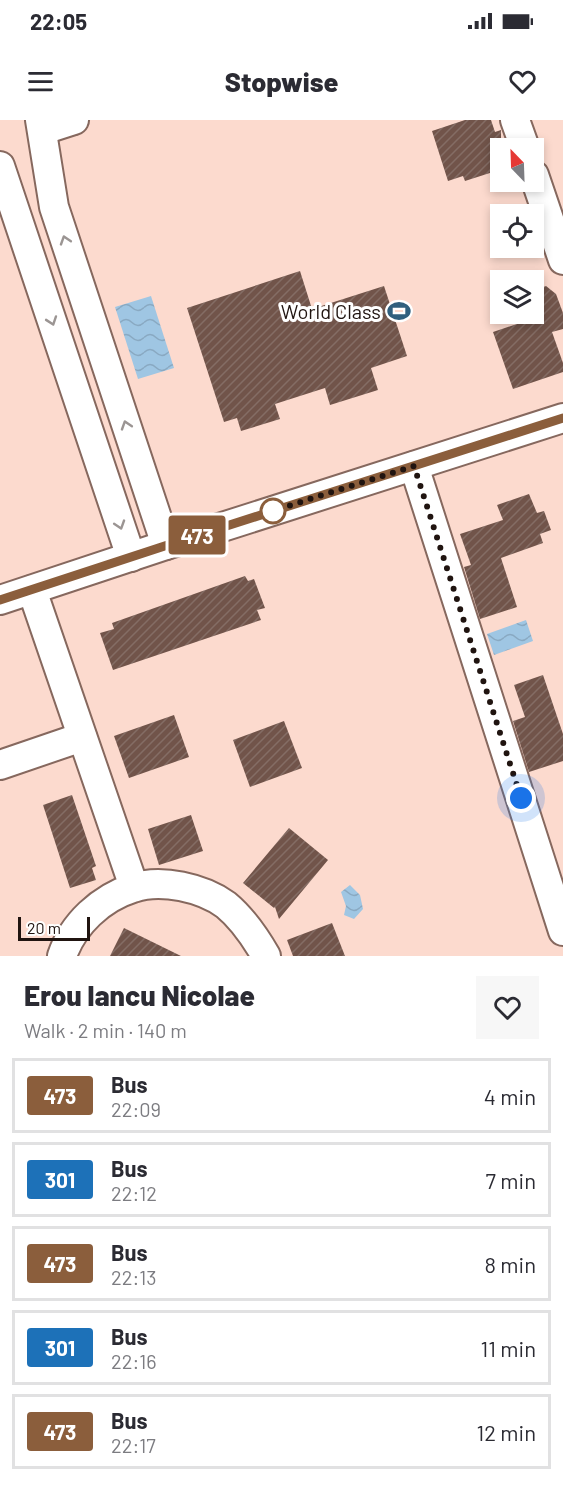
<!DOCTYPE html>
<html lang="en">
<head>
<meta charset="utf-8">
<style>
  :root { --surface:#fff; --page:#f7f7f7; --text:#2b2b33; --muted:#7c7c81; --line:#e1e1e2 }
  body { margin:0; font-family:Barlow,sans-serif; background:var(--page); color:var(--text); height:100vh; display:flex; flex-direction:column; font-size:22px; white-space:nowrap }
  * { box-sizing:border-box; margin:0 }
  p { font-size:20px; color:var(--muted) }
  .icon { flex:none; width:33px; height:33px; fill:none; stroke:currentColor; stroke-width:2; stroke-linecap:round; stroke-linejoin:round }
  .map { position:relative; height:836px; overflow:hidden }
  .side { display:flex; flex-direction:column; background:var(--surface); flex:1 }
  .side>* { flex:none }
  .badge { padding:0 12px; border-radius:4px; font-size:21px; line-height:39px }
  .needle { width:39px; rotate:337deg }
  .buttons { position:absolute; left:490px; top:18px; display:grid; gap:12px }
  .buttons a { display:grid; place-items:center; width:54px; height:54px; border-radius:0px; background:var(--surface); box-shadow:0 3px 9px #0003; font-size:30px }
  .scale { position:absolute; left:18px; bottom:15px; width:72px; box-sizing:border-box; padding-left:6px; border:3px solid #201410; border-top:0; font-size:16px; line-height:21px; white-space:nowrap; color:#201410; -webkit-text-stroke:4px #fff; paint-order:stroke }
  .you { position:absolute; width:30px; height:30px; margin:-15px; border:4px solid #fff; border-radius:50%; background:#1a73e8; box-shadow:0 0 0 9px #1a73e833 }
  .map>.badge { position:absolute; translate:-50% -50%; box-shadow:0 0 0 3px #fff }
  .round { display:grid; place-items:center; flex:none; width:63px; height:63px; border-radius:0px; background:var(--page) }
  .headline { display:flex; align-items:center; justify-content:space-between; height:102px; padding:0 24px }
  h1 { font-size:28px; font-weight:800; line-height:45px }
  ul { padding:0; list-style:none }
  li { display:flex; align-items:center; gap:18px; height:75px; margin:0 12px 9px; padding:0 12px; border:3px solid var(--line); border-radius:0px }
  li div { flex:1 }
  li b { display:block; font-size:22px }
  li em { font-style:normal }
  li .badge { min-width:66px; font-weight:700; text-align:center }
  .status { display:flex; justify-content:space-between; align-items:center; height:42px; padding:0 30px; background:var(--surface); direction:ltr }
  .status svg { height:16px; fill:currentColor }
  header { display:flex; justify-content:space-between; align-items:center; height:78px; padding:0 24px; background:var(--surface); font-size:27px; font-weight:800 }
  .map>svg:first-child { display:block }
  .water { fill:url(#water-waves) }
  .building { fill:url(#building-hatch) }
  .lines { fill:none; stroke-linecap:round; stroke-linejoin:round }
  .minor-casing { stroke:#86685e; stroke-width:32 }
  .minor { stroke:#fff; stroke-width:28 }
  .oneway { stroke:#9b9593 }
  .line-casing { stroke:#fff; stroke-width:14 }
  .line { stroke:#8b5e3c; stroke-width:9 }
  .walk { stroke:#201410; stroke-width:6; stroke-dasharray:0 10.8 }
  .stop-dot { fill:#fff; stroke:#8b5e3c; stroke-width:3 }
  .labels { text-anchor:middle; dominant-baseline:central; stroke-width:6; stroke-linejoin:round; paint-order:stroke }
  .poi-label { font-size:20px; fill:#201410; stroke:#fff; text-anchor:end }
</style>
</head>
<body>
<div class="status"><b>22:05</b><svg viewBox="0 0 49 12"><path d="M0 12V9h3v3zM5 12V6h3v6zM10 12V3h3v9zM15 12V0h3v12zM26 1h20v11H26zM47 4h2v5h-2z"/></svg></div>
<header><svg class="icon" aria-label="menu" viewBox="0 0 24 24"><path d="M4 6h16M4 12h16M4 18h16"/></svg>Stopwise<svg class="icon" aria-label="heart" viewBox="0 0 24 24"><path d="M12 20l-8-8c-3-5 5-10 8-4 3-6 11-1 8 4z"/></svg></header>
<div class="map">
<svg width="563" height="836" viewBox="0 0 563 836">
  <defs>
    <pattern id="water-waves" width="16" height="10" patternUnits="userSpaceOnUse" patternTransform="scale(1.5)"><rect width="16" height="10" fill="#9fc6e3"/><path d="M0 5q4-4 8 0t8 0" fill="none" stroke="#89a9c2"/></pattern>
    <pattern id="building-hatch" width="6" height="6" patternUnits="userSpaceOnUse" patternTransform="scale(1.5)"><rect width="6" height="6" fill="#71544a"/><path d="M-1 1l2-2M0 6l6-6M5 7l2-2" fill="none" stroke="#846d65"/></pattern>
  </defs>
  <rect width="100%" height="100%" fill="#fcdace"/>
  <!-- water -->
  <g class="water">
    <polygon points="151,176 174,248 138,259 115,187"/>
    <polygon points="526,500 533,521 494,535 487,514"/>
    <polygon points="350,765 360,775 363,789 354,799 344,795 346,786 341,772"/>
  </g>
  <!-- building -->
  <g class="building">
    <polygon points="465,0 491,0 495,12 501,10 501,45 491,48 493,52 465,61 463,56 448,61 432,11"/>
    <polygon points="300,151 312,189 384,166 407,236 371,248 378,270 330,285 325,268 275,284 280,299 241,311 237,298 224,302 187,188"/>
    <polygon points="546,166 556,174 563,193 563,209 552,212 563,243 563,252 513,269 493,212 535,198 534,170"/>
    <polygon points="529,374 537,393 544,391 551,410 540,414 543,423 501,438 517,487 480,499 464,447 471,445 460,414 503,400 497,385"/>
    <polygon points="245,456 248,461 254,459 265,488 257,490 261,500 113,550 100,513 114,509 112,503"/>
    <polygon points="543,555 563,614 563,641 529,652 513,601 525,597 514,565"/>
    <polygon points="174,595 189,637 129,658 114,616"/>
    <polygon points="284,601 302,648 250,667 233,620"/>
    <polygon points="72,675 96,746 92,748 96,760 70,768 43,685"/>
    <polygon points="191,695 203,731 159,745 148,709"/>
    <polygon points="289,708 328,740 279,799 275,787 274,788 243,763"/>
    <polygon points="332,803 345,836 293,836 287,820"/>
    <polygon points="124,808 181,836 110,836"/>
  </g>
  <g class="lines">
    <!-- minor casing -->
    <g class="minor-casing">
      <g id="minor">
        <polyline points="40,0 54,87 166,425"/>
        <polyline points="515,0 525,28"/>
        <polyline points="43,10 74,0"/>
        <polyline points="0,46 131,437"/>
        <polyline points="534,55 563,140"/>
        <polyline points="414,346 563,811"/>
        <polyline points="32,470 134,767"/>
        <polyline points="0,480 166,425 563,298"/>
        <polyline points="0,645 82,617"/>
        <path d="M62 836C73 804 101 778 133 768 161 758 203 768 226 785 243 799 255 817 266 836"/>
      </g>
    </g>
    <!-- minor -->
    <use href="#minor" class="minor"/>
  </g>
  <!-- one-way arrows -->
  <defs><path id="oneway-chevron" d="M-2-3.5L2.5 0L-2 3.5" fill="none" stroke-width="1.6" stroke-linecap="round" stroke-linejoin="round" transform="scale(1.5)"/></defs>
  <g class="oneway">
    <use href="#oneway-chevron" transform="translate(65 120) rotate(-108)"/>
    <use href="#oneway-chevron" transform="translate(52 201) rotate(71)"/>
    <use href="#oneway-chevron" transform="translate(126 305) rotate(-108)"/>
    <use href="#oneway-chevron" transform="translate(120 405) rotate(72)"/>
  </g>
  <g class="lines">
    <!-- line casing -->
    <g class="line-casing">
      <polyline id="line" points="0,480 186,419 563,298"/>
    </g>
    <!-- line -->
    <use href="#line" class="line"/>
    <!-- walk -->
    <polyline class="walk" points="273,391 266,393 414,346 521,678"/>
  </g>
  <!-- icons -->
  <defs>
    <g id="stadium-bare" transform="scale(1.8)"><path d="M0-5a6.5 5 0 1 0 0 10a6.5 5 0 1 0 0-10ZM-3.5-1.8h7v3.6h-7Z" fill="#305f7e" stroke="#fff" stroke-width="2.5" paint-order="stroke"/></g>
  </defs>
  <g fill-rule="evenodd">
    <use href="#stadium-bare" x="399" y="191"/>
  </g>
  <!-- markers -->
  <circle class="stop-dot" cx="273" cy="391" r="12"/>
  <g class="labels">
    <!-- poi labels -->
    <g class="poi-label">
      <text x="381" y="191">World Class</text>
    </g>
  </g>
</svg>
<div class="buttons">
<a><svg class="needle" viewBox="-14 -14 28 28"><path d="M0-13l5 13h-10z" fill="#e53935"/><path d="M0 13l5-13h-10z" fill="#7c7c81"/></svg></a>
<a><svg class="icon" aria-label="locate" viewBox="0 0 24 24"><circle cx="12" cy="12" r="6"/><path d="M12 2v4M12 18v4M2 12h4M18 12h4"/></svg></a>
<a><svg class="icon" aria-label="layers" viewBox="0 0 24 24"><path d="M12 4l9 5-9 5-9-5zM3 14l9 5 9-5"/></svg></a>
</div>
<div class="scale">20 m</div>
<div class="you" style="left:521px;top:678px"></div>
<b class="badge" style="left:197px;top:415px;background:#8b5e3c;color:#fff">473</b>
</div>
<section class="side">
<div class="headline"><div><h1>Erou Iancu Nicolae</h1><p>Walk · 2 min · 140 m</p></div><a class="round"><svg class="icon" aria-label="heart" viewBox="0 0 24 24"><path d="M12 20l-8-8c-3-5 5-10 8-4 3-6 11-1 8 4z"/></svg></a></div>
<ul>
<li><span class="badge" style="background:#8b5e3c;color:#fff">473</span><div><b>Bus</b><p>22:09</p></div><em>4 min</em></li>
<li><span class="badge" style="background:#1d71b8;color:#fff">301</span><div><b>Bus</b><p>22:12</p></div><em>7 min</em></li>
<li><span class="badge" style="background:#8b5e3c;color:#fff">473</span><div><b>Bus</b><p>22:13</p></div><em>8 min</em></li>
<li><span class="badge" style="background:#1d71b8;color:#fff">301</span><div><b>Bus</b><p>22:16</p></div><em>11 min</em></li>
<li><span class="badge" style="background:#8b5e3c;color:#fff">473</span><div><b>Bus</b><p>22:17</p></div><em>12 min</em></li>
</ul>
</section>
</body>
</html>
